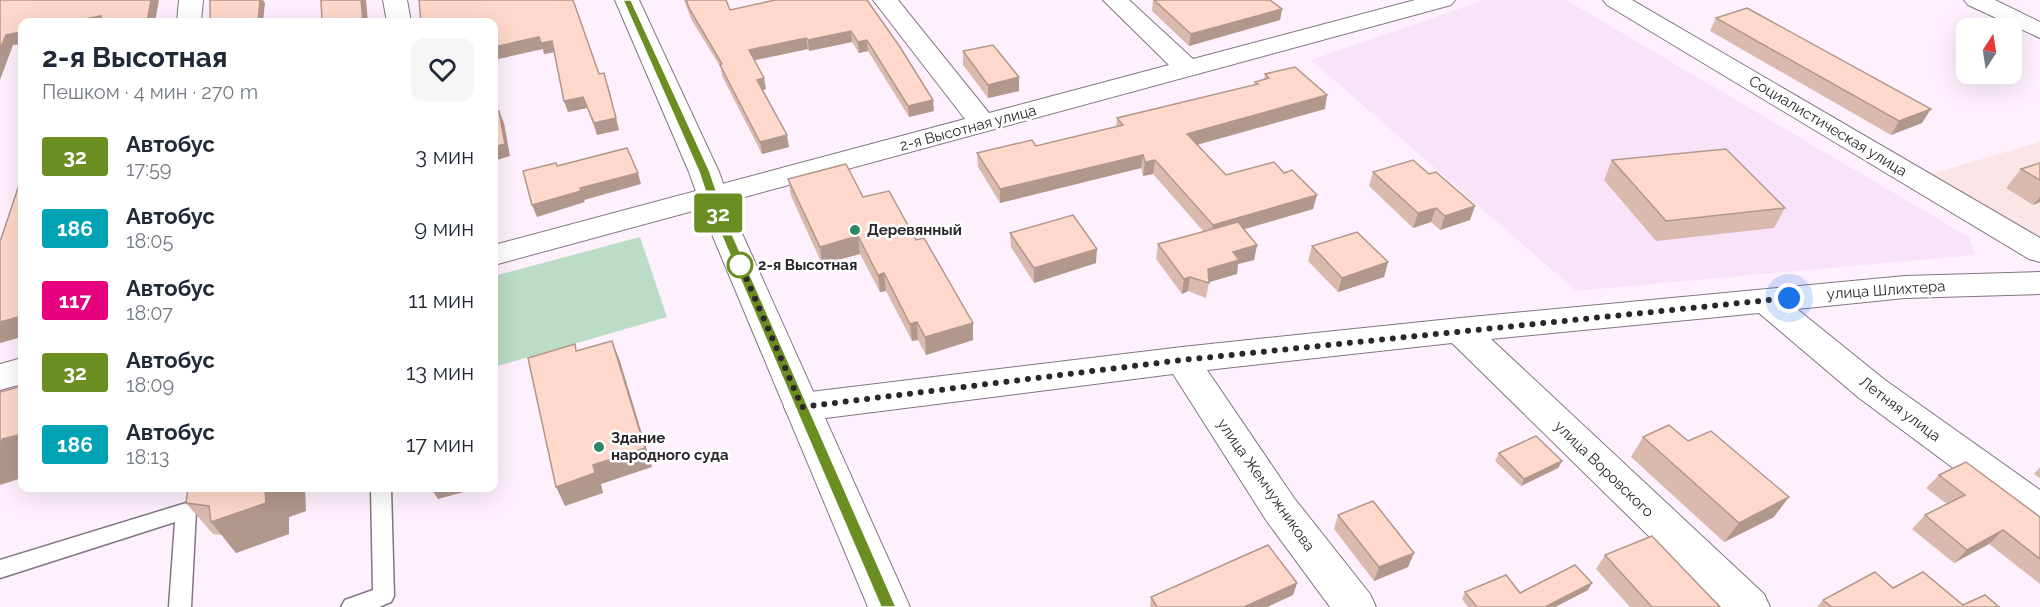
<!DOCTYPE html>
<html lang="ru">
<head>
<meta charset="utf-8">
<style>
  :root { --surface:#fff; --page:#f6f6f7; --text:#1f2937; --muted:#747a83 }
  body { margin:0; font-family:Raleway,sans-serif; background:var(--page); color:var(--text); height:100vh; display:flex; flex-direction:column; font-size:22px; white-space:nowrap }
  * { box-sizing:border-box; margin:0 }
  p { font-size:20px; color:var(--muted) }
  .icon { flex:none; width:33px; height:33px; fill:none; stroke:currentColor; stroke-width:2; stroke-linecap:round; stroke-linejoin:round }
  .map { position:relative; flex:1; overflow:hidden }
  .details { position:absolute; left:18px; top:18px; width:480px; height:474px; display:flex; flex-direction:column; background:var(--surface); border-radius:12px; box-shadow:0 6px 24px #0002 }
  .details>* { flex:none }
  .badge { padding:0 12px; border-radius:4px; font-size:21px; line-height:39px }
  .needle { width:39px; rotate:12deg }
  .controls { position:absolute; left:1956px; top:18px; display:grid; gap:12px }
  .controls a { display:grid; place-items:center; width:66px; height:66px; border-radius:12px; background:var(--surface); box-shadow:0 6px 24px #0002; font-size:30px }
  .you { position:absolute; width:30px; height:30px; margin:-15px; border:4px solid #fff; border-radius:50%; background:#1a73e8; box-shadow:0 0 0 9px #1a73e833 }
  .map>.badge { position:absolute; translate:-50% -50%; box-shadow:0 0 0 3px #fff }
  .round { display:grid; place-items:center; flex:none; width:63px; height:63px; border-radius:12px; background:var(--page) }
  .overview { display:flex; align-items:center; justify-content:space-between; height:102px; padding:0 24px }
  h1 { font-size:28px; font-weight:700; line-height:45px }
  ul { padding:0; list-style:none }
  li { display:flex; align-items:center; gap:18px; height:72px; padding:0 24px }
  li div { flex:1 }
  li b { display:block; font-size:22px }
  li em { font-style:normal }
  li .badge { min-width:66px; font-weight:700; text-align:center }
  .map>svg:first-child { display:block }
  .built { fill:#f8e3f8 }
  .industrial { fill:#fbe5e6 }
  .green { fill:#bbddc7 }
  .lines { fill:none; stroke-linecap:round; stroke-linejoin:round }
  .lane-casing { stroke:#827482; stroke-width:3 }
  .street-casing { stroke:#827482; stroke-width:2 }
  .secondary-casing { stroke:#827482; stroke-width:2 }
  .lane { fill:#fff; fill-rule:evenodd }
  .street { fill:#fff; fill-rule:evenodd }
  .secondary { fill:#fff; fill-rule:evenodd }
  .wall { fill:#dabaae }
  .shaded-wall { fill:#b2978d }
  .building { fill:#fed8ca; stroke:#b2978d; stroke-width:1.5 }
  .line { fill:#6b8e23; stroke:#fff; stroke-width:1.5 }
  .walk { stroke:#2b262b; stroke-width:6; stroke-dasharray:0 10.8 }
  .poi-dot { fill:#2a8961; stroke:#fff; stroke-width:2 }
  .stop-dot { fill:#fff; stroke:#6b8e23; stroke-width:3 }
  .labels { text-anchor:middle; dominant-baseline:central; stroke-width:5; stroke-linejoin:round; paint-order:stroke }
  .street-label { font-size:15px; fill:#2b262b; stroke:#fff }
  .poi-label { font-size:15px; font-weight:bold; fill:#2b262b; stroke:#fff; text-anchor:start }
  .stop-label { font-size:15px; font-weight:bold; fill:#2b262b; stroke:#fff; text-anchor:start }
</style>
</head>
<body>
<div class="map">
<svg width="2040" height="607" viewBox="0 0 2040 607">
  <rect width="100%" height="100%" fill="#fef1fd"/>
  <!-- built -->
  <polygon class="built" points="1484,0 1566,0 1969,237 1975,255 1576,291 1311,60"/>
  <!-- industrial -->
  <polygon class="industrial" points="2040,142 2040,240 1927,175"/>
  <!-- green -->
  <polygon class="green" points="640,237 667,317 494,367 494,276"/>
  <g class="lines">
    <!-- lane casing -->
    <g class="lane-casing">
      <g id="lane">
        <polygon points="371,488 391,488 394,596 391,602 379,607 341,607 345,600 373,590"/>
        <polygon points="186,503 193,505 196,511 191,607 169,607 175,522 0,578 0,560"/>
      </g>
    </g>
    <!-- street casing -->
    <g class="street-casing">
      <g id="street">
        <polygon points="179,0 203,0 201,22 177,22"/>
        <polygon points="383,0 407,0 411,22 387,22"/>
        <polygon points="873,0 898,0 989,113 1169,65 1103,0 1129,0 1193,59 1415,0 1455,0 1451,5 494,265 494,245 965,119"/>
        <polygon points="1603,0 1632,0 2040,238 2040,262 2029,259 1607,5"/>
        <polygon points="1964,0 1995,0 2040,22 2040,38 1968,5"/>
        <polygon points="2040,272 2040,294 1905,298 1797,309 1885,380 2040,490 2040,527 2026,522 1859,398 1759,313 1491,339 1764,594 1770,607 1721,607 1452,343 1207,370 1294,498 1370,594 1376,607 1330,607 1266,520 1173,374 802,421 789,417 784,407 789,397 802,393 1182,347 1460,318 1905,276"/>
        <polygon points="22,358 22,384 0,390 0,364"/>
      </g>
    </g>
    <!-- secondary casing -->
    <g class="secondary-casing">
      <polygon id="secondary" points="615,0 639,0 719,172 736,220 910,607 868,607 706,220 689,172"/>
    </g>
    <!-- lane -->
    <use href="#lane" class="lane"/>
    <!-- street -->
    <use href="#street" class="street"/>
    <!-- secondary -->
    <use href="#secondary" class="secondary"/>
  </g>
  <!-- wall -->
  <g class="wall">
    <polygon points="573,0 599,74 608,85 619,130 597,135 587,108 568,112 564,101 554,52 544,54 543,49"/>
    <polygon points="684,0 726,0 730,10 867,0 934,111 909,117 868,51 859,53 852,42 809,51 808,49 754,60 766,89 763,90 789,147 762,154 722,76 721,68 691,19"/>
    <polygon points="1153,0 1270,0 1282,9 1280,20 1189,46 1152,11"/>
    <polygon points="1716,18 1922,123 1891,135 1710,31"/>
    <polygon points="963,51 1019,91 988,98 963,65"/>
    <polygon points="1265,74 1325,109 1197,145 1226,175 1313,209 1244,229 1257,245 1254,260 1238,264 1237,274 1209,282 1206,298 1188,291 1182,294 1156,259 1158,244 1204,232 1153,174 1143,176 1141,168 1000,203 978,167 977,153 1036,146 1116,127 1117,118 1254,85 1255,82 1264,80"/>
    <polygon points="1612,160 1785,208 1774,228 1656,241 1604,180"/>
    <polygon points="2040,163 2040,202 2033,205 2006,188 2021,169"/>
    <polygon points="1373,172 1470,220 1440,230 1431,222 1413,228 1369,186"/>
    <polygon points="788,179 863,197 916,240 973,323 973,340 926,355 918,340 912,341 886,291 880,292 860,254 822,264 791,196"/>
    <polygon points="1010,233 1096,263 1034,283 1011,247"/>
    <polygon points="1312,246 1388,262 1384,277 1338,292 1308,261"/>
    <polygon points="1643,437 1774,517 1724,542 1631,457"/>
    <polygon points="1499,453 1562,461 1558,468 1521,486 1495,461"/>
    <polygon points="2040,467 2040,478 2034,474"/>
    <polygon points="1939,475 2040,517 2040,584 1989,544 1954,563 1912,529 1925,515 1947,504 1926,488"/>
    <polygon points="186,503 306,511 289,517 289,534 236,553 222,535 213,534"/>
    <polygon points="1338,515 1414,553 1408,567 1374,581 1334,529"/>
    <polygon points="1605,555 1720,607 1630,607 1596,569"/>
    <polygon points="1297,583 1293,595 1267,607 1150,607 1151,597"/>
    <polygon points="1588,590 1555,607 1468,607 1462,599 1465,592 1520,593"/>
    <polygon points="1823,600 1963,605 1999,607 1817,607"/>
  </g>
  <!-- shaded-wall -->
  <g class="shaded-wall">
    <polygon points="151,0 159,0 155,22 147,22"/>
    <polygon points="260,0 263,0 265,3 263,22 258,22"/>
    <polygon points="361,0 366,0 368,22 363,22"/>
    <polygon points="1282,9 1280,20 1189,46 1191,34"/>
    <polygon points="101,16 105,22 69,22"/>
    <polygon points="851,31 852,42 809,51 808,40"/>
    <polygon points="22,32 22,44 13,45 0,80 0,49 6,35"/>
    <polygon points="539,37 552,41 556,52 544,54 543,49 494,60 494,47"/>
    <polygon points="806,38 808,49 751,61 749,50"/>
    <polygon points="867,40 868,51 859,53 858,42"/>
    <polygon points="1019,77 1019,91 988,98 988,85"/>
    <polygon points="764,78 766,89 759,91 757,80"/>
    <polygon points="608,85 619,130 597,135 594,123"/>
    <polygon points="1327,95 1325,109 1185,148 1187,134"/>
    <polygon points="583,97 587,108 568,112 564,101"/>
    <polygon points="933,100 934,111 909,117 908,106"/>
    <polygon points="1931,109 1922,123 1891,135 1899,121"/>
    <polygon points="499,111 504,123 510,156 494,161 494,147"/>
    <polygon points="787,135 789,147 762,154 760,142"/>
    <polygon points="1143,155 1141,168 1000,203 1000,189"/>
    <polygon points="1155,160 1153,174 1143,176 1145,162"/>
    <polygon points="638,173 641,184 584,200 585,202 537,217 532,205 580,188"/>
    <polygon points="1317,195 1313,209 1211,239 1213,225"/>
    <polygon points="2040,197 2040,202 2033,205"/>
    <polygon points="1475,206 1470,220 1440,230 1445,216"/>
    <polygon points="1436,208 1431,222 1413,228 1418,213"/>
    <polygon points="858,236 860,254 822,264 820,247"/>
    <polygon points="1257,245 1254,260 1238,264 1237,274 1206,283 1208,269 1233,252"/>
    <polygon points="1097,249 1096,263 1034,283 1034,268"/>
    <polygon points="1388,262 1384,277 1338,292 1342,278"/>
    <polygon points="884,273 886,291 880,292 878,275"/>
    <polygon points="1190,277 1188,291 1182,294 1184,279"/>
    <polygon points="22,316 22,337 0,343 0,322"/>
    <polygon points="917,322 918,340 912,341 910,324"/>
    <polygon points="973,323 973,340 926,355 925,337"/>
    <polygon points="612,341 620,361 652,467 601,484 603,493 565,506 556,487"/>
    <polygon points="22,434 22,478 0,485 0,445 2,439"/>
    <polygon points="1562,461 1558,468 1521,486 1524,479"/>
    <polygon points="265,488 305,488 306,511 289,517 289,534 236,553 211,522"/>
    <polygon points="431,488 479,488 438,499"/>
    <polygon points="1789,497 1774,517 1724,542 1739,523"/>
    <polygon points="2003,530 1989,544 1954,563 1967,550"/>
    <polygon points="1414,553 1408,567 1374,581 1379,567"/>
    <polygon points="1297,583 1293,595 1267,607 1244,607"/>
    <polygon points="1592,583 1588,590 1555,607 1545,607"/>
  </g>
  <!-- building -->
  <g class="building">
    <polygon points="0,0 151,0 147,22 101,22 101,16 69,22 22,22 22,32 6,35 0,49"/>
    <polygon points="210,0 260,0 258,22 210,22"/>
    <polygon points="321,0 361,0 363,22 322,22"/>
    <polygon points="419,0 573,0 599,74 604,73 616,118 594,123 583,97 564,101 552,41 541,43 539,37 494,47 494,22 421,22"/>
    <polygon points="686,0 726,0 730,10 775,0 867,0 900,47 933,100 908,106 867,40 858,42 851,31 808,40 806,38 749,50 764,78 757,80 787,135 760,142 720,65 722,64 689,8"/>
    <polygon points="1154,0 1270,0 1282,9 1191,34"/>
    <polygon points="1747,8 1931,109 1899,121 1716,18"/>
    <polygon points="993,45 1019,77 988,85 963,51"/>
    <polygon points="1295,67 1327,95 1187,134 1226,175 1274,162 1284,173 1292,170 1317,195 1213,225 1155,160 1145,162 1143,155 1000,189 977,153 1032,140 1036,146 1123,125 1117,118 1258,84 1255,82 1269,78 1265,74"/>
    <polygon points="499,111 505,144 494,147 494,113"/>
    <polygon points="627,148 638,173 580,188 581,191 532,205 523,171 556,163 557,166"/>
    <polygon points="1726,149 1785,208 1666,221 1612,160"/>
    <polygon points="1413,160 1429,174 1436,172 1475,206 1445,216 1436,208 1418,213 1373,172"/>
    <polygon points="2040,163 2040,180 2021,169"/>
    <polygon points="846,164 863,197 889,191 916,240 924,238 973,323 925,337 917,322 910,324 884,273 878,275 858,236 820,247 788,179"/>
    <polygon points="22,176 22,316 0,322 0,240 1,239"/>
    <polygon points="1073,215 1097,249 1034,268 1010,233"/>
    <polygon points="1238,222 1257,245 1233,252 1239,260 1208,269 1209,283 1190,277 1184,279 1158,244"/>
    <polygon points="1357,232 1388,262 1342,278 1312,246"/>
    <polygon points="612,341 645,448 593,465 595,473 556,487 528,358 575,344 576,351"/>
    <polygon points="22,386 22,434 2,439 1,444 0,445 0,392"/>
    <polygon points="1669,425 1688,441 1711,431 1789,497 1739,523 1643,437"/>
    <polygon points="1536,436 1562,461 1524,479 1499,453"/>
    <polygon points="1966,462 2040,517 2040,559 2003,530 1967,550 1925,515 1965,495 1939,475"/>
    <polygon points="188,488 265,488 266,503 211,522 209,506 186,503"/>
    <polygon points="1373,501 1414,553 1379,567 1338,515"/>
    <polygon points="1652,536 1720,607 1652,607 1605,555"/>
    <polygon points="1268,545 1297,583 1244,607 1157,607 1151,597"/>
    <polygon points="1575,565 1592,583 1545,607 1477,607 1465,592 1506,575 1520,593"/>
    <polygon points="1875,572 1893,588 1923,572 1963,605 1985,595 1999,607 1832,607 1823,600"/>
  </g>
  <!-- line -->
  <polygon class="line" points="623,0 631,0 710,172 726,220 896,607 881,607 715,220 699,172"/>
  <g class="lines">
    <!-- walk -->
    <polyline class="walk" points="740,265 737,257 802,407 1182,360 1789,298"/>
  </g>
  <!-- markers -->
  <g class="poi-dot">
    <circle cx="855" cy="230" r="6"/>
    <circle cx="599" cy="447" r="6"/>
  </g>
  <circle class="stop-dot" cx="740" cy="265" r="12"/>
  <g class="labels">
    <!-- street labels -->
    <g class="street-label">
      <text transform="translate(1828 126) rotate(31)">Социалистическая улица</text>
      <text transform="translate(968 128) rotate(-15)">2-я Высотная улица</text>
      <text transform="translate(1886 290) rotate(-4)">улица Шлихтера</text>
      <text transform="translate(1900 409) rotate(37)">Летняя улица</text>
      <text transform="translate(1604 469) rotate(44)">улица Воровского</text>
      <text transform="translate(1266 485) rotate(55)">улица Жемчужникова</text>
    </g>
    <!-- poi labels -->
    <g class="poi-label">
      <text x="867" y="230">Деревянный</text>
      <text x="611" y="438">Здание<tspan x="611" dy="17">народного суда</tspan></text>
    </g>
    <!-- stop labels -->
    <g class="stop-label">
      <text x="758" y="265">2-я Высотная</text>
    </g>
  </g>
</svg>
<div class="controls">
<a><svg class="needle" viewBox="-14 -14 28 28"><path d="M0-13l5 13h-10z" fill="#e53935"/><path d="M0 13l5-13h-10z" fill="#747a83"/></svg></a>
</div>
<div class="you" style="left:1789px;top:298px"></div>
<b class="badge" style="left:718px;top:213px;background:#6b8e23;color:#fff">32</b>
<section class="details">
<div class="overview"><div><h1>2-я Высотная</h1><p>Пешком · 4 мин · 270 m</p></div><a class="round"><svg class="icon" aria-label="heart" viewBox="0 0 24 24"><path d="M12 20l-8-8c-3-5 5-10 8-4 3-6 11-1 8 4z"/></svg></a></div>
<ul>
<li><span class="badge" style="background:#6b8e23;color:#fff">32</span><div><b>Автобус</b><p>17:59</p></div><em>3 мин</em></li>
<li><span class="badge" style="background:#00a3b4;color:#fff">186</span><div><b>Автобус</b><p>18:05</p></div><em>9 мин</em></li>
<li><span class="badge" style="background:#e6007e;color:#fff">117</span><div><b>Автобус</b><p>18:07</p></div><em>11 мин</em></li>
<li><span class="badge" style="background:#6b8e23;color:#fff">32</span><div><b>Автобус</b><p>18:09</p></div><em>13 мин</em></li>
<li><span class="badge" style="background:#00a3b4;color:#fff">186</span><div><b>Автобус</b><p>18:13</p></div><em>17 мин</em></li>
</ul>
</section>
</div>
</body>
</html>
